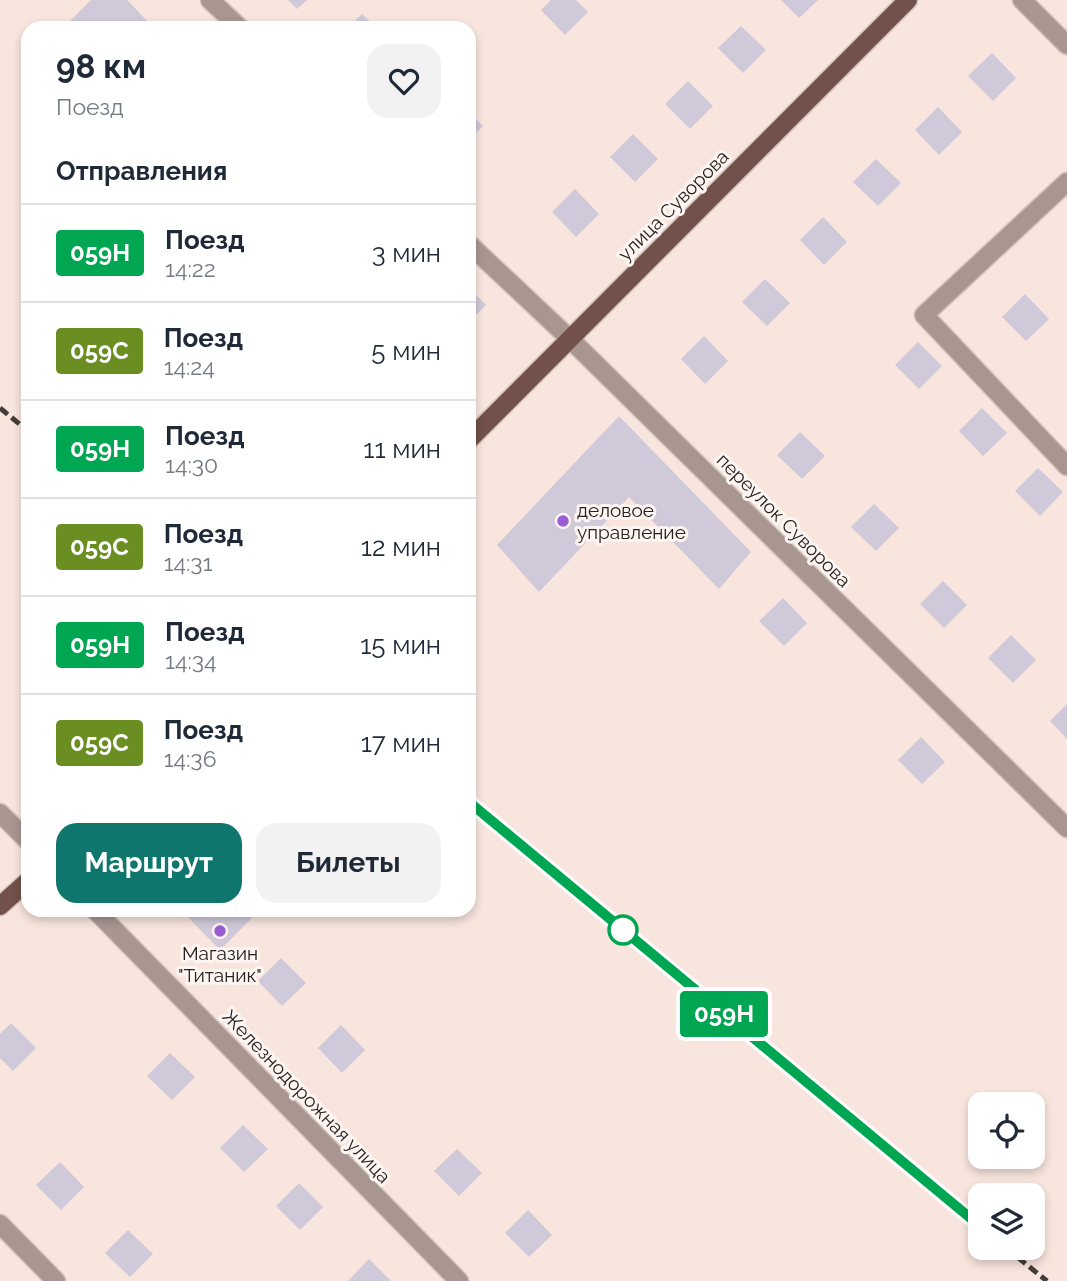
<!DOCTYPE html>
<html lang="ru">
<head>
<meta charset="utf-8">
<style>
  :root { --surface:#fff; --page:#f2f2f3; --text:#1f2937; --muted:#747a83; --line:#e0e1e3; --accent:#0f766e }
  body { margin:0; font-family:Raleway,sans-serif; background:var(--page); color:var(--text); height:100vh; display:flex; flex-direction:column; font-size:26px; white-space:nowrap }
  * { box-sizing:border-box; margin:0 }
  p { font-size:23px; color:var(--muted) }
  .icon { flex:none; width:38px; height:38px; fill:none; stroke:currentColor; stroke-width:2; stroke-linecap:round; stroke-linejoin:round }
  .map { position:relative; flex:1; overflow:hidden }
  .sheet { position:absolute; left:21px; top:21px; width:455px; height:896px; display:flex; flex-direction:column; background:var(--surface); border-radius:21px; box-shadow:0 4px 10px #0003 }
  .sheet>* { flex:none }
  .badge { padding:0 14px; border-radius:5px; font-size:24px; line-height:46px }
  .controls { position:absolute; left:968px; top:1092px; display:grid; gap:14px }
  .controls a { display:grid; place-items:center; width:77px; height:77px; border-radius:14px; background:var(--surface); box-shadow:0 4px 10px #0003; font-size:35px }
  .map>.badge { position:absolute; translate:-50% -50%; box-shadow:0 0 0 4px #fff }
  h2 { padding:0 35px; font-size:26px; line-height:63px }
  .round { display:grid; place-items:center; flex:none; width:74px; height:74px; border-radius:21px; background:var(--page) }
  .head { display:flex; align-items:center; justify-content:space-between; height:119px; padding:0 35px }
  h1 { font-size:33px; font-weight:700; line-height:52px }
  .cta { display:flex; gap:14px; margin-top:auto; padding:14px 35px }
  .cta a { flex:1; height:80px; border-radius:21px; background:var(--accent); color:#fff; font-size:28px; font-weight:700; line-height:80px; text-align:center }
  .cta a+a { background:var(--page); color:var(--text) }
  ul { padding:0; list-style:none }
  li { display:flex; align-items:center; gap:21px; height:98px; padding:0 35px; border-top:2px solid var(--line) }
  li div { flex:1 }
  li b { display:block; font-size:26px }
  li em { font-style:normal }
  li .badge { min-width:77px; font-weight:700; text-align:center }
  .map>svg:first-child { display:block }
  .building { fill:#d0c9d9 }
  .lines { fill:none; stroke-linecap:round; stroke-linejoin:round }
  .minor-casing { stroke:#d2c2bb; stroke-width:21 }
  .major-casing { stroke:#d2c2bb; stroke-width:21 }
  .minor { stroke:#a99691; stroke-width:18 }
  .major { stroke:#71514a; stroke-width:18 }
  .rail { stroke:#453d39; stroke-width:5; stroke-dasharray:10 5; stroke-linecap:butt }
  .line-casing { stroke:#fff; stroke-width:16 }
  .line { stroke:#00a651; stroke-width:10 }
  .poi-dot { fill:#9a5cd2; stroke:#fdf5f2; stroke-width:2.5 }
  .stop-dot { fill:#fff; stroke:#00a651; stroke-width:3.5 }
  .labels { text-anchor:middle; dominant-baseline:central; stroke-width:6; stroke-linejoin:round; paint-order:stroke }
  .street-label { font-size:19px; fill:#27211e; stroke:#fdf5f2 }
  .poi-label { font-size:19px; fill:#27211e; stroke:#fdf5f2; text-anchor:start }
</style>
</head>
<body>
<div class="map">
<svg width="1067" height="1281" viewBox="0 0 1067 1281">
  <rect width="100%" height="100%" fill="#f8e5dd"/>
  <!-- building -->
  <g class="building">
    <polygon points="91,0 127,0 154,28 65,28 64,27"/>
    <polygon points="288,0 307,0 297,9"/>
    <polygon points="551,0 576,0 588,12 565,35 541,10"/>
    <polygon points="781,0 818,0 799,18"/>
    <polygon points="362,14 377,28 348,28"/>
    <polygon points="741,26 766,50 743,73 718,48"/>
    <polygon points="992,53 1016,78 993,101 968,76"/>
    <polygon points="688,81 713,106 690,129 665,104"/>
    <polygon points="938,107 962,132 939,155 915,130"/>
    <polygon points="469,112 483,126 469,140"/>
    <polygon points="633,134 658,159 635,182 610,157"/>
    <polygon points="876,159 901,183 878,206 853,182"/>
    <polygon points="575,189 599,214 576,237 552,212"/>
    <polygon points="823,217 847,242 824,265 800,240"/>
    <polygon points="765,279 790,303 767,326 742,302"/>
    <polygon points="469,288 486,305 469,322"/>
    <polygon points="1025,294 1049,319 1026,341 1002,317"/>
    <polygon points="704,336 728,361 705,384 681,359"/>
    <polygon points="918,342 942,366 919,389 895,365"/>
    <polygon points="982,408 1007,433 983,456 959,431"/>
    <polygon points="619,416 751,552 719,589 629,497 539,592 497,545"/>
    <polygon points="800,432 825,456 802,479 777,455"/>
    <polygon points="1038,468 1063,492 1040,516 1015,491"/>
    <polygon points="874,504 899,528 876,551 851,527"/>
    <polygon points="943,581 967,605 944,628 920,604"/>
    <polygon points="783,598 807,623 784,646 759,621"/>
    <polygon points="1011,635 1036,660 1013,683 988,658"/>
    <polygon points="1067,704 1067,739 1050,721"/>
    <polygon points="921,737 945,762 922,784 898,760"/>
    <polygon points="181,910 260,910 220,950"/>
    <polygon points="281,958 306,983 282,1006 258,981"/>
    <polygon points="11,1023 36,1048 13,1071 0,1058 0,1034"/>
    <polygon points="341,1025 365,1050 342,1073 318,1048"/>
    <polygon points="170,1053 195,1077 172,1100 147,1076"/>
    <polygon points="243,1125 268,1149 244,1172 220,1148"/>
    <polygon points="457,1149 482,1173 459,1196 434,1171"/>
    <polygon points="60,1162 84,1187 61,1210 36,1185"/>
    <polygon points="299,1183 323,1207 300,1230 276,1206"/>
    <polygon points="528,1210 552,1235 529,1257 505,1233"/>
    <polygon points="128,1230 153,1254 130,1277 105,1253"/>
    <polygon points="369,1259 391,1281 348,1281"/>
  </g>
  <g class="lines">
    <!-- minor casing -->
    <g class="minor-casing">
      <g id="minor">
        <polyline points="210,0 240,28"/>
        <polyline points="1022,0 1067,45"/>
        <polyline points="1067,182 924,315 1067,466"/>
        <polyline points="469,244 570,339 1067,828"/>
        <polyline points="0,813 28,841"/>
        <polyline points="95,910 459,1281"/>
        <polyline points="0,1224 56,1281"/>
      </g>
    </g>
    <!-- major casing -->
    <g class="major-casing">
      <g id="major">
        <polyline points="469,440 908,0"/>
        <polyline points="0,906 28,881"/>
      </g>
    </g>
    <!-- minor -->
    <use href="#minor" class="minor"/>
    <!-- major -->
    <use href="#major" class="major"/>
    <!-- rail -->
    <g class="rail">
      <polyline points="0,408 28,431"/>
      <polyline points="469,802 980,1226"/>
      <polyline points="1006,1248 1047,1281"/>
    </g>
  </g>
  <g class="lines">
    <!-- line casing -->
    <g class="line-casing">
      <polyline id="line" points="469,802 980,1226"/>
    </g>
    <!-- line -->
    <use href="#line" class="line"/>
  </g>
  <!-- markers -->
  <g class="poi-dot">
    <circle cx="563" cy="521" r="7"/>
    <circle cx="220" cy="931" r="7"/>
  </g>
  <circle class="stop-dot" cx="623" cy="930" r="14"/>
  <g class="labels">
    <!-- street labels -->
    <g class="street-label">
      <text transform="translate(673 205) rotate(-45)">улица Суворова</text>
      <text transform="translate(784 520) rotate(45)">переулок Суворова</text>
      <text transform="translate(307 1096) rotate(46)">Железнодорожная улица</text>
    </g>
    <!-- poi labels -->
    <g class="poi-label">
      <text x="577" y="510">деловое<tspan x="577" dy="22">управление</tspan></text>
      <text x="220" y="953" text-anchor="middle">Магазин<tspan x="220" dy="22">"Титаник"</tspan></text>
    </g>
  </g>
</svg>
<div class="controls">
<a><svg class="icon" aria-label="locate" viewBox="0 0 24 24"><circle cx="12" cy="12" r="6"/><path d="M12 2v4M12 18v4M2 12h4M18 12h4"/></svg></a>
<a><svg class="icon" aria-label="layers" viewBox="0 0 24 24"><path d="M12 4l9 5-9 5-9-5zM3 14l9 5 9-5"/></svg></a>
</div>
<b class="badge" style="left:724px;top:1014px;background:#00a651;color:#fff">059Н</b>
<section class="sheet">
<div class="head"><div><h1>98 км</h1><p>Поезд</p></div><a class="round"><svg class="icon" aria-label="heart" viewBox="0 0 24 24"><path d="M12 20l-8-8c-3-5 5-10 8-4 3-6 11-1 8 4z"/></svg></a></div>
<h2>Отправления</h2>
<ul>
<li><span class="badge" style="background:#00a651;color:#fff">059Н</span><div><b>Поезд</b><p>14:22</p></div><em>3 мин</em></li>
<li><span class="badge" style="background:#6b8e23;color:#fff">059С</span><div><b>Поезд</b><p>14:24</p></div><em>5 мин</em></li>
<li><span class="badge" style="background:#00a651;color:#fff">059Н</span><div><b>Поезд</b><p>14:30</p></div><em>11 мин</em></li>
<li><span class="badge" style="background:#6b8e23;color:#fff">059С</span><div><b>Поезд</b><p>14:31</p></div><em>12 мин</em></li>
<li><span class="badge" style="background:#00a651;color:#fff">059Н</span><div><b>Поезд</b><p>14:34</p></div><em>15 мин</em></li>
<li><span class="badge" style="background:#6b8e23;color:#fff">059С</span><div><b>Поезд</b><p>14:36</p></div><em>17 мин</em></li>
</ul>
<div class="cta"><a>Маршрут</a><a>Билеты</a></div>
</section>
</div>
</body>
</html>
